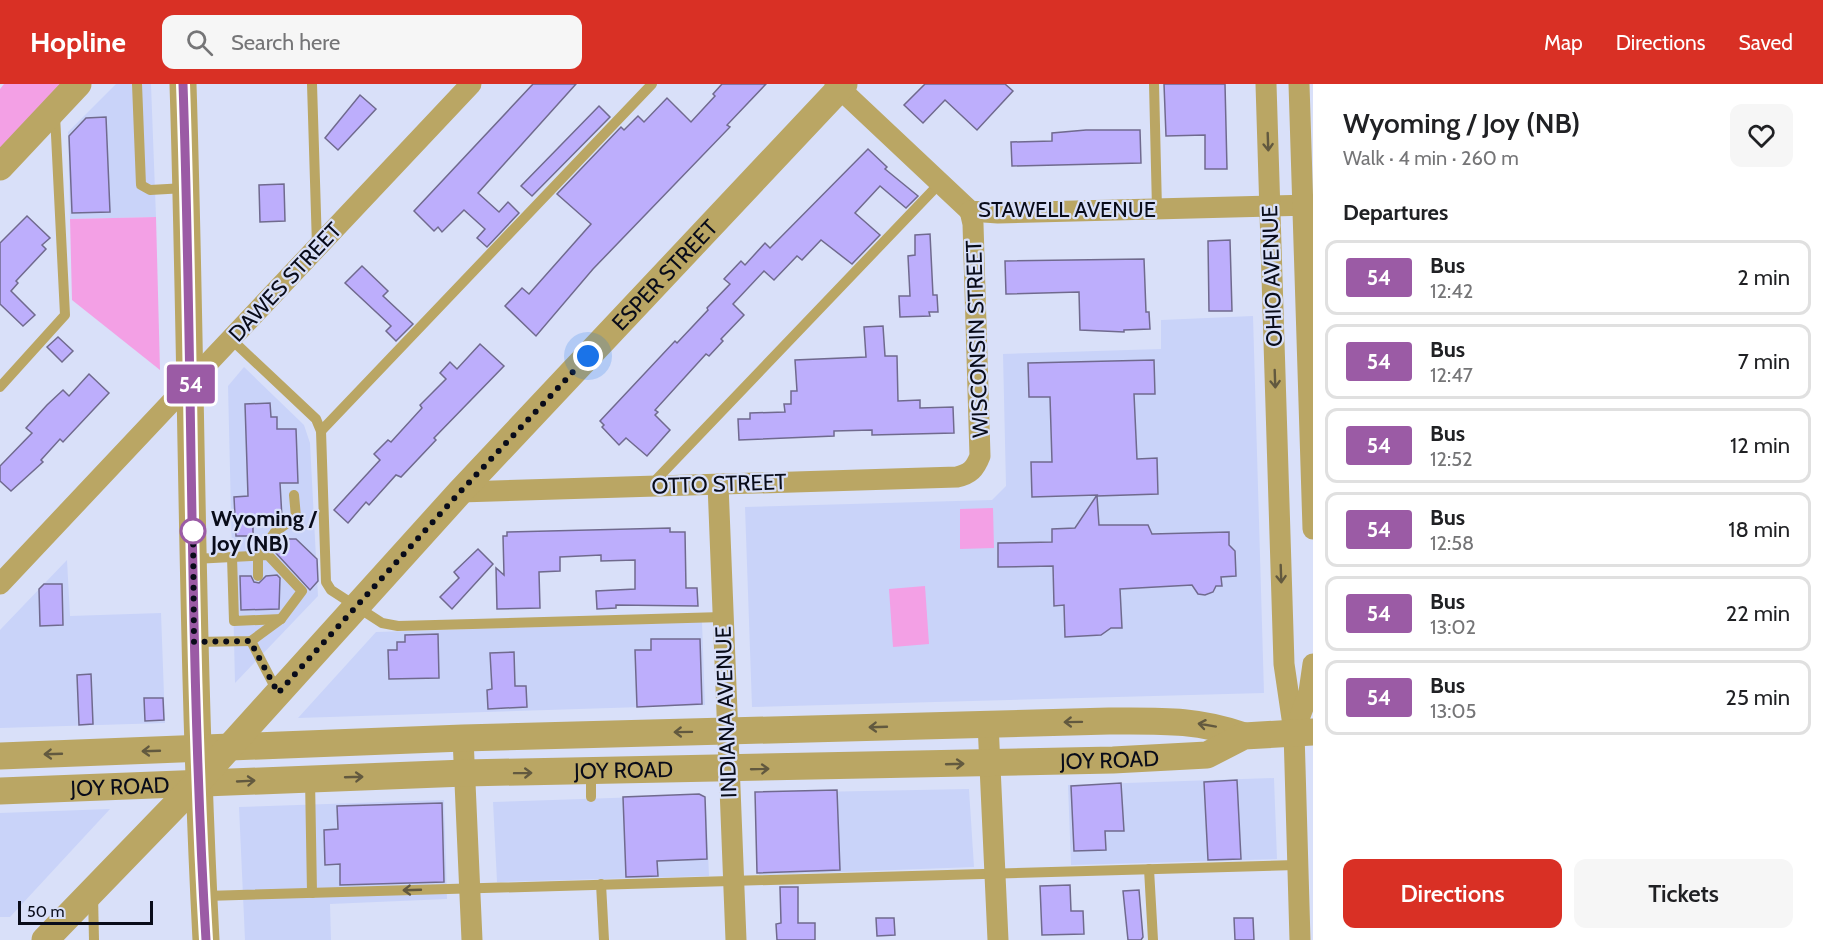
<!DOCTYPE html>
<html lang="en">
<head>
<meta charset="utf-8">
<style>
  :root { --surface:#fff; --page:#f6f6f6; --text:#202124; --muted:#757577; --line:#e0e0e0; --accent:#d93025 }
  body { margin:0; font-family:Cabin,sans-serif; background:var(--page); color:var(--text); height:100vh; display:flex; flex-direction:column; font-size:22px; white-space:nowrap }
  * { box-sizing:border-box; margin:0 }
  p { font-size:20px; color:var(--muted) }
  .icon { flex:none; width:33px; height:33px; fill:none; stroke:currentColor; stroke-width:2; stroke-linecap:round; stroke-linejoin:round }
  .map { position:relative; flex:1; overflow:hidden }
  .panel { display:flex; flex-direction:column; background:var(--surface); width:510px }
  .panel>* { flex:none }
  .badge { padding:0 12px; border-radius:4px; font-size:21px; line-height:39px }
  .scale { position:absolute; left:18px; bottom:15px; width:135px; box-sizing:border-box; padding-left:6px; border:3px solid #090c1a; border-top:0; font-size:16px; line-height:21px; white-space:nowrap; color:#090c1a; -webkit-text-stroke:4px #d9e0f9; paint-order:stroke }
  .you { position:absolute; width:30px; height:30px; margin:-15px; border:4px solid #fff; border-radius:50%; background:#1a73e8; box-shadow:0 0 0 9px #1a73e833 }
  .map>.badge { position:absolute; translate:-50% -50%; box-shadow:0 0 0 3px #fff }
  h2 { padding:0 30px; font-size:22px; line-height:54px }
  .round { display:grid; place-items:center; flex:none; width:63px; height:63px; border-radius:12px; background:var(--page) }
  .summary { display:flex; align-items:center; justify-content:space-between; height:102px; padding:0 30px }
  h1 { font-size:28px; font-weight:600; line-height:45px }
  .primary-button { display:flex; gap:12px; margin-top:auto; padding:12px 30px }
  .primary-button a { flex:1; height:69px; border-radius:12px; background:var(--accent); color:#fff; font-size:24px; font-weight:600; line-height:69px; text-align:center }
  .primary-button a+a { background:var(--page); color:var(--text) }
  ul { padding:0; list-style:none }
  li { display:flex; align-items:center; gap:18px; height:75px; margin:0 12px 9px; padding:0 18px; border:3px solid var(--line); border-radius:12px }
  li div { flex:1 }
  li b { display:block; font-size:22px }
  li em { font-style:normal }
  li .badge { min-width:66px; font-weight:700; text-align:center }
  header { display:flex; align-items:center; gap:36px; box-sizing:border-box; height:84px; padding:0 30px; background:var(--accent); color:#fff }
  header strong { font-size:28px }
  nav { display:flex; gap:33px; margin-inline-start:auto; font-size:21px }
  .search { width:420px; height:54px; background:var(--page); display:flex; align-items:center; gap:15px; box-sizing:border-box; padding:0 21px; border-radius:12px; color:var(--muted); font-size:22px }
  main { display:flex; flex:1; min-height:0 }
  .map>svg:first-child { display:block }
  .built { fill:#c9d3f9 }
  .green { fill:#f3a0e5 }
  .building { fill:#bdaefc; stroke:#706a8e; stroke-width:1.5 }
  .lines { fill:none; stroke-linecap:round; stroke-linejoin:round }
  .service { stroke:#baa664; stroke-width:10 }
  .minor { stroke:#baa664; stroke-width:21 }
  .tertiary { stroke:#baa664; stroke-width:27 }
  .oneway { stroke:#62593f }
  .line-casing { stroke:#fff; stroke-width:14 }
  .line { stroke:#9b5ba5; stroke-width:9 }
  .walk { stroke:#090c1a; stroke-width:6; stroke-dasharray:0 10.8 }
  .stop-dot { fill:#fff; stroke:#9b5ba5; stroke-width:3 }
  .labels { text-anchor:middle; dominant-baseline:central; stroke-width:4.5; stroke-linejoin:round; paint-order:stroke }
  .street-label { font-size:22px; fill:#090c1a; stroke:#d9e0f9 }
  .stop-label { font-size:22px; font-weight:bold; fill:#090c1a; stroke:#d9e0f9; text-anchor:start }
</style>
</head>
<body>
<header>
<strong>Hopline</strong>
<div class="search"><svg class="icon" aria-label="search" viewBox="0 0 24 24"><circle cx="10" cy="10" r="6"/><path d="M15 15l6 6"/></svg>Search here</div>
<nav><a>Map</a><a>Directions</a><a>Saved</a></nav>
</header>
<main>
<div class="map">
<svg width="1313" height="856" viewBox="0 0 1313 856">
  <rect width="100%" height="100%" fill="#d9e0f9"/>
  <!-- built -->
  <g class="built">
    <polygon points="116,0 151,0 156,133 70,135 68,48"/>
    <polygon points="1253,232 1264,609 752,623 745,423 992,416 1006,402 1003,270 1161,265 1161,236"/>
    <polygon points="244,283 304,341 310,359 318,512 235,599 228,302"/>
    <polygon points="67,476 70,532 161,529 165,639 0,644 0,546"/>
    <polygon points="702,538 705,621 298,634 376,548"/>
    <polygon points="1274,694 1277,775 1071,781 1068,701"/>
    <polygon points="969,705 974,783 759,791 756,709"/>
    <polygon points="700,711 706,717 709,792 497,798 493,718"/>
    <polygon points="444,716 447,815 330,820 331,856 245,856 239,723"/>
    <polygon points="110,725 10,833 0,833 0,729"/>
  </g>
  <!-- green -->
  <g class="green">
    <polygon points="4,0 60,0 0,64 0,5"/>
    <polygon points="156,133 160,286 72,216 70,135"/>
    <polygon points="993,424 994,464 960,465 960,425"/>
    <polygon points="925,502 929,560 893,563 889,505"/>
  </g>
  <!-- building -->
  <g class="building">
    <polygon points="533,0 576,0 478,109 499,128 508,118 519,129 487,163 477,154 485,145 464,126 442,148 438,143 434,147 414,127"/>
    <polygon points="722,0 766,0 727,41 730,43 593,185 536,252 505,222 522,204 529,210 591,140 557,110 621,43 624,46 638,32 644,38 667,14 691,38 715,12 713,10"/>
    <polygon points="925,0 1005,0 1013,7 977,46 945,16 923,39 904,21"/>
    <polygon points="1164,0 1225,0 1227,85 1205,85 1205,51 1166,52"/>
    <polygon points="360,11 376,25 338,66 325,54"/>
    <polygon points="599,22 610,33 532,112 521,102"/>
    <polygon points="106,33 110,128 72,129 69,52 86,34"/>
    <polygon points="1086,46 1140,46 1141,79 1012,82 1011,58 1052,57 1052,49"/>
    <polygon points="868,65 887,83 885,85 918,112 906,124 880,102 855,129 880,151 852,180 821,156 802,176 797,172 774,196 764,187 733,220 744,231 721,255 723,257 709,272 706,270 655,326 658,328 655,331 670,346 647,372 626,354 619,361 602,343 604,341 600,337 675,257 677,259 708,226 707,224 730,200 724,195 741,177 745,181 765,159 770,164"/>
    <polygon points="284,100 285,137 260,138 259,101"/>
    <polygon points="27,132 50,154 42,161 46,165 16,197 18,199 11,207 35,231 23,242 0,220 0,159"/>
    <polygon points="930,150 933,211 937,211 938,228 929,228 930,232 900,233 899,212 910,212 908,172 915,171 915,151"/>
    <polygon points="1230,156 1232,227 1209,227 1208,157"/>
    <polygon points="1144,175 1146,228 1149,228 1150,245 1124,246 1124,248 1080,246 1079,208 1006,210 1005,177"/>
    <polygon points="362,182 388,207 383,212 413,240 396,257 386,247 391,242 345,199"/>
    <polygon points="883,242 885,272 897,272 898,317 920,316 920,324 953,323 954,349 872,351 872,346 834,347 834,352 739,356 738,335 750,335 750,329 785,328 784,320 791,320 791,307 797,307 795,276 866,273 864,243"/>
    <polygon points="58,253 73,267 62,278 47,263"/>
    <polygon points="480,260 504,282 434,354 436,356 401,393 396,391 369,421 366,418 348,439 334,426 380,376 374,370 388,356 391,358 422,324 420,321 446,295 440,289 450,278 457,285"/>
    <polygon points="1154,276 1155,310 1134,310 1137,375 1157,374 1158,410 1097,412 1099,441 1148,441 1152,450 1229,448 1229,461 1235,467 1236,492 1221,493 1222,502 1216,502 1213,508 1205,511 1198,510 1192,501 1120,505 1122,544 1111,544 1101,551 1065,553 1064,521 1054,522 1053,482 998,483 998,459 1052,458 1052,445 1075,444 1097,411 1032,413 1031,378 1052,378 1050,313 1029,313 1028,279"/>
    <polygon points="89,290 109,309 63,358 60,355 41,376 43,378 11,407 0,397 0,382 32,349 26,344 47,321 63,306 69,312"/>
    <polygon points="270,319 271,333 277,333 277,345 296,345 298,399 280,399 282,434 253,436 253,452 236,452 234,413 248,412 245,320"/>
    <polygon points="670,444 670,448 685,448 686,504 697,504 698,522 616,521 616,524 597,525 596,507 635,505 635,476 601,477 601,471 560,473 560,487 539,488 540,524 497,525 496,484 504,491 503,452 507,452 507,448"/>
    <polygon points="287,455 296,455 317,475 318,497 310,506 275,468"/>
    <polygon points="478,465 493,480 452,525 440,513 459,494 454,488"/>
    <polygon points="277,491 280,494 279,525 241,526 240,492 251,492 254,498 259,499 266,492"/>
    <polygon points="44,500 62,500 63,541 40,542 39,505"/>
    <polygon points="438,550 439,594 389,595 388,566 397,566 397,558 405,558 405,551"/>
    <polygon points="651,555 700,555 702,620 637,623 635,566 651,566"/>
    <polygon points="514,568 515,602 526,602 527,623 488,625 487,606 492,605 490,569"/>
    <polygon points="91,590 93,640 79,641 77,591"/>
    <polygon points="144,614 163,614 164,636 145,637"/>
    <polygon points="1237,696 1241,775 1208,776 1204,698"/>
    <polygon points="1121,699 1124,747 1105,747 1106,766 1074,767 1071,702"/>
    <polygon points="837,706 840,786 757,789 755,708"/>
    <polygon points="699,710 705,713 707,775 657,777 658,792 626,793 623,713"/>
    <polygon points="442,719 444,798 340,801 340,780 325,781 324,746 338,745 337,722"/>
    <polygon points="1070,801 1071,827 1083,827 1084,850 1042,851 1040,802"/>
    <polygon points="780,803 798,803 798,839 815,839 815,856 777,856 776,840 781,839"/>
    <polygon points="1139,806 1143,853 1141,856 1128,856 1123,807"/>
    <polygon points="876,834 894,834 895,851 877,852"/>
    <polygon points="1234,834 1253,834 1254,856 1235,856"/>
  </g>
  <g class="lines">
    <!-- service -->
    <g class="service">
      <polyline points="137,0 141,101 150,106 185,104"/>
      <polyline points="312,0 317,162"/>
      <polyline points="1154,0 1157,125"/>
      <polyline points="231,255 316,335 321,347 326,498 331,506 382,539 398,542 723,533"/>
      <polyline points="0,303 65,231 55,31"/>
      <polyline points="321,347 652,0"/>
      <polyline points="652,400 940,99"/>
      <polyline points="232,473 234,537 281,535"/>
      <polyline points="194,475 268,471 302,507 281,535 251,557 195,558"/>
      <polyline points="258,492 258,472 275,448 296,433 294,411"/>
      <polyline points="251,557 278,609"/>
      <polyline points="310,695 312,809"/>
      <polyline points="591,713 591,688"/>
      <polyline points="1149,785 1153,856"/>
      <polyline points="601,800 604,856"/>
      <polyline points="93,811 94,856"/>
      <polyline points="205,812 1296,781"/>
    </g>
    <!-- minor -->
    <g class="minor">
      <polyline points="835,0 970,127 998,129 1313,121"/>
      <polyline points="1266,0 1284,580 1294,648 1300,856"/>
      <polyline points="1299,0 1313,445"/>
      <polyline points="718,400 736,856"/>
      <path d="M460 408 957 393C970 390 975 385 980 372L973 140 970 127"/>
      <polyline points="0,500 471,0"/>
      <polyline points="988,639 998,856"/>
      <polyline points="1294,648 1309,608 1313,580"/>
      <polyline points="463,654 472,856"/>
    </g>
    <!-- tertiary -->
    <g class="tertiary">
      <path d="M183 0C192 285 191 571 206 856"/>
      <polyline points="0,83 78,0"/>
      <path d="M0 672 463 654 1109 637C1159 637 1197 635 1244 652"/>
      <path id="s1" d="M0 707 465 689 1113 676 1207 671 1244 652 1313 648"/>
      <path id="s2" d="M45 856 197 699 460 408 844 0"/>
    </g>
  </g>
  <!-- one-way arrows -->
  <defs><path id="oneway-shaft" d="M-6 0H5M1.5-3L5.5 0L1.5 3" fill="none" stroke-width="1.6" stroke-linecap="round" stroke-linejoin="round" transform="scale(1.5)"/></defs>
  <g class="oneway">
    <use href="#oneway-shaft" transform="translate(1268 58) rotate(88)"/>
    <use href="#oneway-shaft" transform="translate(1275 295) rotate(88)"/>
    <use href="#oneway-shaft" transform="translate(1281 490) rotate(88)"/>
    <use href="#oneway-shaft" transform="translate(1073 638) rotate(179)"/>
    <use href="#oneway-shaft" transform="translate(1207 641) rotate(-170)"/>
    <use href="#oneway-shaft" transform="translate(878 643) rotate(178)"/>
    <use href="#oneway-shaft" transform="translate(683 648) rotate(179)"/>
    <use href="#oneway-shaft" transform="translate(151 667) rotate(178)"/>
    <use href="#oneway-shaft" transform="translate(53 670) rotate(178)"/>
    <use href="#oneway-shaft" transform="translate(955 680) rotate(-2)"/>
    <use href="#oneway-shaft" transform="translate(760 685) rotate(-2)"/>
    <use href="#oneway-shaft" transform="translate(523 689) rotate(-1)"/>
    <use href="#oneway-shaft" transform="translate(354 693) rotate(-2)"/>
    <use href="#oneway-shaft" transform="translate(246 697) rotate(-3)"/>
    <use href="#oneway-shaft" transform="translate(412 806) rotate(178)"/>
  </g>
  <g class="lines">
    <!-- line casing -->
    <g class="line-casing">
      <path id="line" d="M183 0C193 285 189 571 206 856"/>
    </g>
    <!-- line -->
    <use href="#line" class="line"/>
    <!-- walk -->
    <polyline class="walk" points="193,447 193,443 194,558 250,557 278,609 460,408 588,272"/>
  </g>
  <!-- markers -->
  <circle class="stop-dot" cx="193" cy="447" r="12"/>
  <g class="labels">
    <!-- street labels -->
    <g class="street-label">
      <text x="1067" y="125">STAWELL AVENUE</text>
      <text stroke="none"><textPath href="#s2" startOffset="909">ESPER STREET</textPath></text>
      <text transform="translate(1272 192) rotate(-92)">OHIO AVENUE</text>
      <text transform="translate(285 198) rotate(-47)">DAWES STREET</text>
      <text transform="translate(977 255) rotate(-92)">WISCONSIN STREET</text>
      <text transform="translate(719 400) rotate(-2)">OTTO STREET</text>
      <text transform="translate(726 628) rotate(-92)">INDIANA AVENUE</text>
      <text stroke="none"><textPath href="#s1" startOffset="1110">JOY ROAD</textPath></text>
      <text stroke="none"><textPath href="#s1" startOffset="624">JOY ROAD</textPath></text>
      <text stroke="none"><textPath href="#s1" startOffset="120">JOY ROAD</textPath></text>
    </g>
    <!-- stop labels -->
    <g class="stop-label">
      <text x="211" y="434">Wyoming /<tspan x="211" dy="25">Joy (NB)</tspan></text>
    </g>
  </g>
</svg>
<div class="scale">50 m</div>
<div class="you" style="left:588px;top:272px"></div>
<b class="badge" style="left:191px;top:300px;background:#9b5ba5;color:#fff">54</b>
</div>
<section class="panel">
<div class="summary"><div><h1>Wyoming / Joy (NB)</h1><p>Walk · 4 min · 260 m</p></div><a class="round"><svg class="icon" aria-label="heart" viewBox="0 0 24 24"><path d="M12 20l-8-8c-3-5 5-10 8-4 3-6 11-1 8 4z"/></svg></a></div>
<h2>Departures</h2>
<ul>
<li><span class="badge" style="background:#9b5ba5;color:#fff">54</span><div><b>Bus</b><p>12:42</p></div><em>2 min</em></li>
<li><span class="badge" style="background:#9b5ba5;color:#fff">54</span><div><b>Bus</b><p>12:47</p></div><em>7 min</em></li>
<li><span class="badge" style="background:#9b5ba5;color:#fff">54</span><div><b>Bus</b><p>12:52</p></div><em>12 min</em></li>
<li><span class="badge" style="background:#9b5ba5;color:#fff">54</span><div><b>Bus</b><p>12:58</p></div><em>18 min</em></li>
<li><span class="badge" style="background:#9b5ba5;color:#fff">54</span><div><b>Bus</b><p>13:02</p></div><em>22 min</em></li>
<li><span class="badge" style="background:#9b5ba5;color:#fff">54</span><div><b>Bus</b><p>13:05</p></div><em>25 min</em></li>
</ul>
<div class="primary-button"><a>Directions</a><a>Tickets</a></div>
</section>
</main>
</body>
</html>
